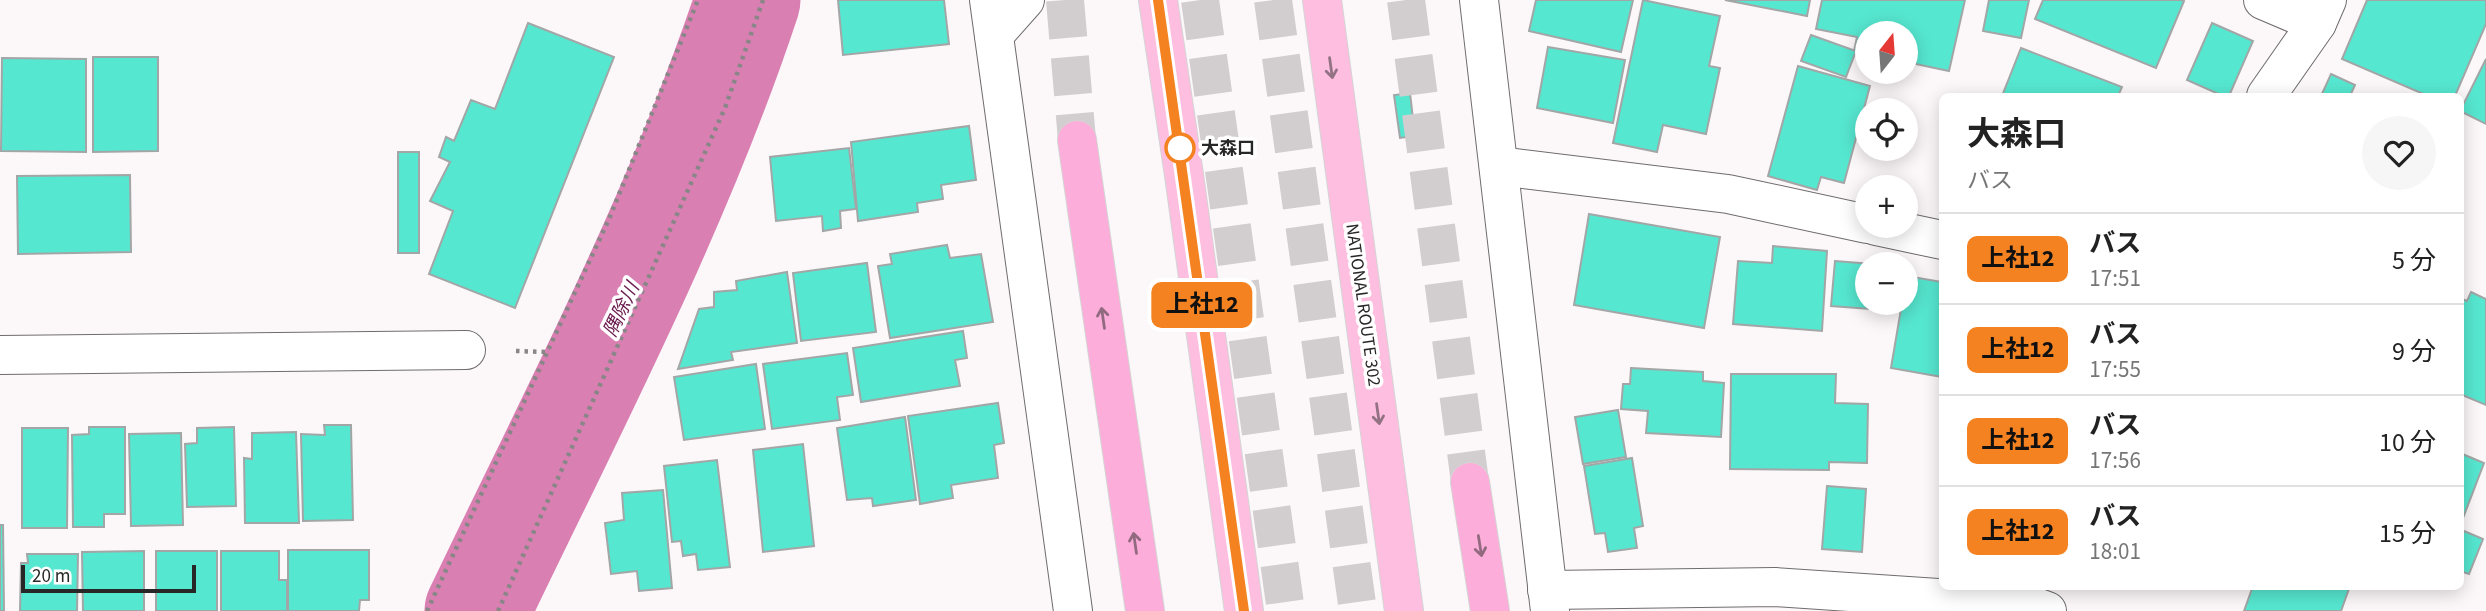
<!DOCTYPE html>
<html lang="ja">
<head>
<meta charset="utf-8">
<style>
  :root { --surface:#fff; --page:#f6f6f6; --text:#222; --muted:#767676; --line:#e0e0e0 }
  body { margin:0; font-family:"Source Sans 3","Noto Sans JP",sans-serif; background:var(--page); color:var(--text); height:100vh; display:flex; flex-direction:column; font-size:26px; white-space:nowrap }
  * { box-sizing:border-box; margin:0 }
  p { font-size:23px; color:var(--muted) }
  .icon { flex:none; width:38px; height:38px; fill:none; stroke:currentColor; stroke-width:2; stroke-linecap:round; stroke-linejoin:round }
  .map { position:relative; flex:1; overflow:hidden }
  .drawer { position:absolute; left:1939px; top:93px; width:525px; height:497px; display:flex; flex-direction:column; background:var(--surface); border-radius:10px; box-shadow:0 4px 18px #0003 }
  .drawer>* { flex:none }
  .badge { padding:0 14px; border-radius:10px; font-size:24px; line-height:46px }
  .needle { width:46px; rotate:17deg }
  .buttons { position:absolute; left:1855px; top:21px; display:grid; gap:14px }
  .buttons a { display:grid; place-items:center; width:63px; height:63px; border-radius:50%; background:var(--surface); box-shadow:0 4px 18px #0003; font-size:35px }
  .scale { position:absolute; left:21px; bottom:18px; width:175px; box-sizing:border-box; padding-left:7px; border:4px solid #282727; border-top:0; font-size:19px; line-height:24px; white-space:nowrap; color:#282727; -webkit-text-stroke:5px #fff; paint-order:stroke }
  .map>.badge { position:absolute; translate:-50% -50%; box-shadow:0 0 0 4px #fff }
  .round { display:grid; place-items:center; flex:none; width:74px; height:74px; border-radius:37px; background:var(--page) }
  .head { display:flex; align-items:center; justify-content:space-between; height:119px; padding:0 28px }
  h1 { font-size:33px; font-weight:700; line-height:52px }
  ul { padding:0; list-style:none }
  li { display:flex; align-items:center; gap:21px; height:91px; padding:0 28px; border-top:2px solid var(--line) }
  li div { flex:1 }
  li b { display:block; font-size:26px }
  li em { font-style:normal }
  li .badge { min-width:77px; font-weight:700; text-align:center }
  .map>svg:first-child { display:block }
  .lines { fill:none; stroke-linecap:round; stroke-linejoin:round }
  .river { stroke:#d97fb2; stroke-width:105 }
  .building { fill:#56e7d0; stroke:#a3a6a6; stroke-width:2 }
  .motorway-tunnel { stroke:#d2ced0; stroke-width:38; stroke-dasharray:38 19; stroke-linecap:butt }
  .minor-casing { stroke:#6f6c6d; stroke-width:40 }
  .trunk-casing { stroke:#d4d4d4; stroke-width:40 }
  .motorway-casing { stroke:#d4d4d4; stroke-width:40 }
  .path { stroke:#888687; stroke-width:4.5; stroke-dasharray:3.5 5; stroke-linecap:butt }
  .minor { stroke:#fff; stroke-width:38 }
  .trunk { stroke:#febee0; stroke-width:38 }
  .motorway { stroke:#fdadd9; stroke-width:38 }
  .oneway { stroke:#937284 }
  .oneway2 { stroke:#926a80 }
  .line-casing { stroke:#fff; stroke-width:16 }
  .line { stroke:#f58220; stroke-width:10 }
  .stop-dot { fill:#fff; stroke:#f58220; stroke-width:3.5 }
  .labels { text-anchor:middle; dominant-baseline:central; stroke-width:7; stroke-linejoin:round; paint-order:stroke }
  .stop-label { font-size:18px; font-weight:bold; fill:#282727; stroke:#fff; text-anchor:start }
  .street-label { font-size:18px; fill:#282727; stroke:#fff }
  .water-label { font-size:19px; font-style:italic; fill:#69184c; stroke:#fff }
</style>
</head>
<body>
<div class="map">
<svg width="2486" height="611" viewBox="0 0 2486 611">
  <rect width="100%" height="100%" fill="#fcf8fa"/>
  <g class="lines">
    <!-- river -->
    <path class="river" d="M477 611C573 410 678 212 748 0"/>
  </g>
  <!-- building -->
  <g class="building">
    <polygon points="838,0 944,0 949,44 843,55"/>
    <polygon points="1536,0 1633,0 1621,52 1529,31"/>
    <polygon points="1643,0 1720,16 1709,66 1720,68 1706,134 1663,125 1657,152 1613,143"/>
    <polygon points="1725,0 1810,0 1807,16"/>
    <polygon points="1822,0 1965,0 1949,71 1906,62 1906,33 1867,33 1867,53 1854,51 1857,37 1816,29"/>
    <polygon points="1989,0 2029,0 2021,38 1983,31"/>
    <polygon points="2043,0 2181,0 2184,1 2156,68 2035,19"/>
    <polygon points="2367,0 2486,0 2486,24 2455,96 2428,96 2342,59"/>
    <polygon points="528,23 614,57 515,308 429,274 453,211 430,201 450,162 439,157 446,137 454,141 471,100 495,109"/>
    <polygon points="2212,23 2253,41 2229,96 2223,96 2187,80"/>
    <polygon points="1811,35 1856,51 1846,77 1801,61"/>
    <polygon points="1548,47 1625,60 1613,123 1537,108"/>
    <polygon points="2021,48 2122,87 2118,96 2002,96"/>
    <polygon points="93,57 158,57 158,151 93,152"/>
    <polygon points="2,58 86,59 86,152 1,151"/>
    <polygon points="2486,59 2486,124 2460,111"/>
    <polygon points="1798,66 1870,86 1844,183 1821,177 1817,190 1768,176"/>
    <polygon points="2331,74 2355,85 2350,96 2321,96"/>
    <polygon points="1410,93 1415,136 1400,138 1394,95"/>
    <polygon points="969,126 976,180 941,185 943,199 917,203 918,212 858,221 851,142"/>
    <polygon points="849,148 856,209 840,211 841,228 823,231 822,216 776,221 770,157"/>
    <rect x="398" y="152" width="21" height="101"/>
    <polygon points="130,175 131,252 18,254 17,176"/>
    <polygon points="1589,214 1720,237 1704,328 1574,305"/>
    <polygon points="947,245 950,258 981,254 993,322 890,338 878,266 892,264 890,254"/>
    <polygon points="1773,246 1827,251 1822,331 1733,324 1738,261 1772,263"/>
    <polygon points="1835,261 1873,264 1867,264 1867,303 1870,303 1870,309 1831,306"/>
    <polygon points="867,263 876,332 801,341 793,273"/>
    <polygon points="787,272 797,343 731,352 733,360 678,369 699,309 714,307 714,292 737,290 736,281"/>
    <polygon points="1907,276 1942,282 1942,377 1891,368 1902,303 1906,303"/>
    <polygon points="2471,292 2486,299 2486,405 2460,394 2460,298 2467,301"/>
    <polygon points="963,331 967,358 955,360 960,386 861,402 853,348"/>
    <polygon points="847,353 853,395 837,397 840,420 772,429 763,364"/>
    <polygon points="756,364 765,429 684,440 674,377"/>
    <polygon points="1631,368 1703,372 1703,381 1724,383 1721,437 1646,433 1648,411 1621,409 1623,384 1630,384"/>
    <polygon points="1731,374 1836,374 1835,403 1868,404 1867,463 1829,462 1829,470 1730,469"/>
    <polygon points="998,403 1004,443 994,445 998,478 951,485 953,498 920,504 908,416"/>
    <polygon points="1618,410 1626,457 1583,464 1575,417"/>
    <polygon points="905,417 916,500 873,506 872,498 847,500 837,428"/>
    <polygon points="324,425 351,425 353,520 303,521 301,434 325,435"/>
    <polygon points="89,427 125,427 125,514 104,514 104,527 73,527 72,435 89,434"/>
    <polygon points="234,427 236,506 187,507 185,444 197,443 197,428"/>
    <polygon points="22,428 68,428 67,528 22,528"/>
    <polygon points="296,432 299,523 245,523 244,458 252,459 252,433"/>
    <polygon points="181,433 183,525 131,526 129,434"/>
    <polygon points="803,444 814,546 763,552 753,450"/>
    <polygon points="2460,453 2484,463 2460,526"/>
    <polygon points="1632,458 1643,526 1634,528 1637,548 1608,552 1605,533 1595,534 1584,466"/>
    <polygon points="717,460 730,567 698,570 696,554 683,556 681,541 672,542 664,466"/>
    <polygon points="1827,486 1866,489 1862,552 1822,549"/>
    <polygon points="663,490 672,588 639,591 637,571 611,574 605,523 624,520 622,493"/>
    <polygon points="0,525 3,525 4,611 0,611"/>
    <polygon points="2464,531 2483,539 2469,574 2460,571 2460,541"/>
    <polygon points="288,550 369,550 369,600 360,600 359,611 288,611"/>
    <polygon points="144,551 144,611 83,611 82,552"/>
    <rect x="156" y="551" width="61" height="60"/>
    <polygon points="221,551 279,551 279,580 287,580 287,611 221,611"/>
    <polygon points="27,554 78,554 77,611 20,611 21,563 28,563"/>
    <polygon points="2253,586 2350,586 2341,611 2244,611"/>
  </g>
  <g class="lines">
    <!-- motorway-tunnel -->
    <g class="motorway-tunnel">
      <polyline points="1065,0 1077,140"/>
      <polyline points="1200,0 1286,611"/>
      <polyline points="1273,0 1358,611"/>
      <polyline points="1406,0 1470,482"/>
    </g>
    <!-- minor casing -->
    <g class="minor-casing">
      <g id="minor">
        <polyline points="989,0 1073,611"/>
        <polyline points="1479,0 1550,611"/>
        <polyline points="2263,0 2317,23"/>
        <polyline points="994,35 1025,0"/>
        <polyline points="2266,96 2317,23 2327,0"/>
        <polyline points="1499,166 1728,194 1867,224"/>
        <polyline points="1876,226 1942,240"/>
        <polyline points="0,355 466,350"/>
        <polyline points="1547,590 1775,587 2028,604 2047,611"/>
      </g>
    </g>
    <!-- trunk casing -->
    <g class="trunk-casing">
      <g id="trunk">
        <polyline points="1158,0 1184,175 1244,611"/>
        <polyline points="1322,0 1404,611"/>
      </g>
    </g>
    <!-- motorway casing -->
    <g class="motorway-casing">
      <g id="motorway">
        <polyline points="1077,140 1145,611"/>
        <polyline points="1470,482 1490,611"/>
      </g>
    </g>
    <!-- path -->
    <g class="path">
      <polyline points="516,351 546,352"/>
      <polyline points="427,611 609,219 698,0"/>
      <polyline points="498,611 725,108 763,0"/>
    </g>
    <!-- minor -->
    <use href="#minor" class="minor"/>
    <!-- trunk -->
    <use href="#trunk" class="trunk"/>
    <!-- motorway -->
    <use href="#motorway" class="motorway"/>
  </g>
  <!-- one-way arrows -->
  <defs><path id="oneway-shaft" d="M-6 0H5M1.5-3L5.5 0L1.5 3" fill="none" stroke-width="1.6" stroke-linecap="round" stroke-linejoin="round" transform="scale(1.75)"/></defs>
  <g class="oneway">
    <use href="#oneway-shaft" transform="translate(1331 68) rotate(82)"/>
    <use href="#oneway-shaft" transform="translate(1378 414) rotate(82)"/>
  </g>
  <g class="oneway2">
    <use href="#oneway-shaft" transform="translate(1103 318) rotate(-98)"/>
    <use href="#oneway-shaft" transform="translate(1135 543) rotate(-98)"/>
    <use href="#oneway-shaft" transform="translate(1480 546) rotate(81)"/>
  </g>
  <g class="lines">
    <!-- line casing -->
    <g class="line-casing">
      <polyline id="line" points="1158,0 1244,611"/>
    </g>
    <!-- line -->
    <use href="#line" class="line"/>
  </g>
  <!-- markers -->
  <circle class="stop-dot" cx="1180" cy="148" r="14"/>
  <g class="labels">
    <!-- stop labels -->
    <g class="stop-label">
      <text x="1201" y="148">大森口</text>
    </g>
    <!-- street labels -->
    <g class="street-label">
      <text transform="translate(1363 305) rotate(82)">NATIONAL ROUTE 302</text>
    </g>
    <!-- water labels -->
    <g class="water-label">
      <text transform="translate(622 310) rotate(-64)">隅除川</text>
    </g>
  </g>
</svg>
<div class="buttons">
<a><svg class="needle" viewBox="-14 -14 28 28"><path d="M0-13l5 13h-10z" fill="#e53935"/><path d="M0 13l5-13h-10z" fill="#767676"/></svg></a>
<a><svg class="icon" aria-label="locate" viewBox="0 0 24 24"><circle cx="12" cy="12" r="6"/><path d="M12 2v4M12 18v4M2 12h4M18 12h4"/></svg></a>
<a>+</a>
<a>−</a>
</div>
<div class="scale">20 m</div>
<b class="badge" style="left:1202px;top:305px;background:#f58220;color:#111">上社12</b>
<section class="drawer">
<div class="head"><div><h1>大森口</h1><p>バス</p></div><a class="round"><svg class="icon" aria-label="heart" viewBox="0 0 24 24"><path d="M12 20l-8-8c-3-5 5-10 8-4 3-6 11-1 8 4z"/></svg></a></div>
<ul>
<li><span class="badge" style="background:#f58220;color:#111">上社12</span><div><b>バス</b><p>17:51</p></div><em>5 分</em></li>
<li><span class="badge" style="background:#f58220;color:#111">上社12</span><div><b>バス</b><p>17:55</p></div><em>9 分</em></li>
<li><span class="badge" style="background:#f58220;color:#111">上社12</span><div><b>バス</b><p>17:56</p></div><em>10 分</em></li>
<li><span class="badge" style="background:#f58220;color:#111">上社12</span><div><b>バス</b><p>18:01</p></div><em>15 分</em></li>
</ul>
</section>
</div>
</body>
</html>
